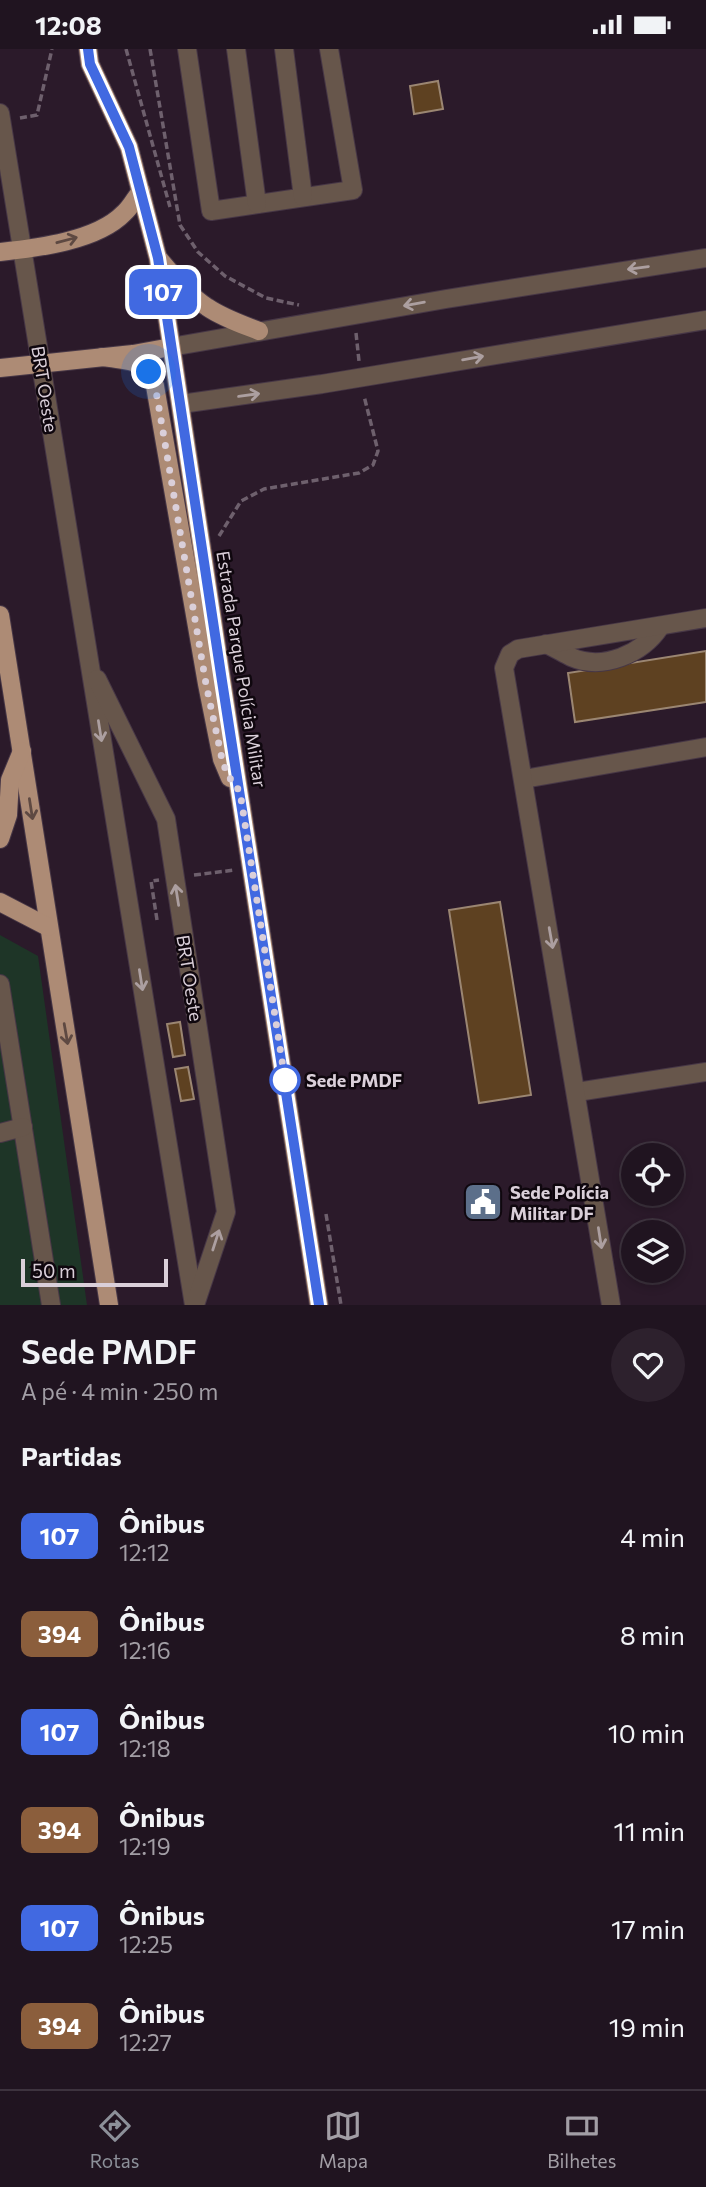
<!DOCTYPE html>
<html lang="pt">
<head>
<meta charset="utf-8">
<style>
  :root { --surface:#201420; --page:#2d212d; --text:#f1f3f6; --muted:#a29ea5; --line:#3d333e; --accent:#8c9099 }
  body { margin:0; font-family:Commissioner,sans-serif; background:var(--page); color:var(--text); height:100vh; display:flex; flex-direction:column; font-size:26px; white-space:nowrap }
  * { box-sizing:border-box; margin:0 }
  p { font-size:23px; color:var(--muted) }
  .icon { flex:none; width:38px; height:38px; fill:none; stroke:currentColor; stroke-width:2; stroke-linecap:round; stroke-linejoin:round }
  .map { position:relative; height:1256px; overflow:hidden }
  .drawer { display:flex; flex-direction:column; background:var(--surface); flex:1 }
  .drawer>* { flex:none }
  .badge { padding:0 14px; border-radius:10px; font-size:24px; line-height:46px }
  .buttons { position:absolute; left:621px; top:1094px; display:grid; gap:14px }
  .buttons a { display:grid; place-items:center; width:63px; height:63px; border-radius:50%; background:var(--surface); box-shadow:0 4px 10px #0003,0 0 0 2px var(--line); font-size:35px }
  .scale { position:absolute; left:21px; bottom:18px; width:147px; box-sizing:border-box; padding-left:7px; border:4px solid #dacfd9; border-top:0; font-size:19px; line-height:24px; white-space:nowrap; color:#dacfd9; -webkit-text-stroke:5px #0f070e; paint-order:stroke }
  .you { position:absolute; width:35px; height:35px; margin:-18px; border:5px solid #fff; border-radius:50%; background:#1a73e8; box-shadow:0 0 0 10px #1a73e833 }
  .map>.badge { position:absolute; translate:-50% -50%; box-shadow:0 0 0 4px #fff }
  h2 { padding:0 21px; font-size:26px; line-height:63px }
  .round { display:grid; place-items:center; flex:none; width:74px; height:74px; border-radius:37px; background:var(--page) }
  .head { display:flex; align-items:center; justify-content:space-between; height:119px; padding:0 21px }
  h1 { font-size:33px; font-weight:600; line-height:52px }
  ul { padding:0; list-style:none }
  li { display:flex; align-items:center; gap:21px; height:98px; padding:0 21px }
  li div { flex:1 }
  li b { display:block; font-size:26px }
  li em { font-style:normal }
  li .badge { min-width:77px; font-weight:700; text-align:center }
  .status { display:flex; justify-content:space-between; align-items:center; height:49px; padding:0 35px; background:var(--surface); direction:ltr }
  .status svg { height:19px; fill:currentColor }
  .tabs { display:flex; justify-content:space-around; align-items:center; height:98px; border-top:2px solid var(--line); background:var(--surface); font-size:19px; color:var(--muted) }
  .tabs a { display:grid; justify-items:center; gap:4px }
  .tabs .selected { color:var(--accent) }
  .map>svg:first-child { display:block }
  .green { fill:#1e3527 }
  .building { fill:#5e4121; stroke:#9b8672; stroke-width:2 }
  .lines { fill:none; stroke-linecap:round; stroke-linejoin:round }
  .minor-casing { stroke:#473746; stroke-width:20 }
  .major-casing { stroke:#473746; stroke-width:20 }
  .path { stroke:#6e606d; stroke-width:3.5; stroke-dasharray:7 3.5; stroke-linecap:butt }
  .minor { stroke:#67564b; stroke-width:18 }
  .major { stroke:#ad8b75; stroke-width:18 }
  .oneway { stroke:#5e4942 }
  .oneway2 { stroke:#ac9fa0 }
  .line-casing { stroke:#fff; stroke-width:16 }
  .line { stroke:#4169e1; stroke-width:10 }
  .walk { stroke:#dacfd9; stroke-width:7; stroke-dasharray:0 12.6 }
  .stop-dot { fill:#fff; stroke:#4169e1; stroke-width:3.5 }
  .labels { text-anchor:middle; dominant-baseline:central; stroke-width:5; stroke-linejoin:round; paint-order:stroke }
  .street-label { font-size:18px; fill:#dacfd9; stroke:#0f070e }
  .stop-label { font-size:18px; font-weight:bold; fill:#dacfd9; stroke:#0f070e; text-anchor:start }
  .poi-label { font-size:18px; font-weight:bold; fill:#dacfd9; stroke:#0f070e; text-anchor:start }
</style>
</head>
<body>
<div class="status"><b>12:08</b><svg viewBox="0 0 49 12"><path d="M0 12V9h3v3zM5 12V6h3v6zM10 12V3h3v9zM15 12V0h3v12zM26 1h20v11H26zM47 4h2v5h-2z"/></svg></div>
<div class="map">
<svg width="706" height="1256" viewBox="0 0 706 1256">
  <rect width="100%" height="100%" fill="#2b1a2a"/>
  <!-- green -->
  <polygon class="green" points="0,886 38,907 87,1256 0,1256"/>
  <!-- building -->
  <g class="building">
    <polygon points="438,32 443,60 414,65 410,37"/>
    <polygon points="706,602 706,653 575,673 568,624"/>
    <polygon points="500,853 531,1046 479,1054 449,861"/>
    <polygon points="180,973 185,1006 173,1008 167,975"/>
    <polygon points="188,1018 194,1050 181,1052 175,1020"/>
  </g>
  <g class="lines">
    <!-- minor casing -->
    <g class="minor-casing">
      <g id="minor">
        <polyline points="187,0 211,162 353,141 329,0"/>
        <polyline points="236,0 257,155"/>
        <polyline points="284,0 303,148"/>
        <polyline points="0,64 194,1256"/>
        <polyline points="171,298 446,250 706,209"/>
        <polyline points="181,355 322,335 706,271"/>
        <path d="M546 595C555 599 563 604 571 608 603 622 642 605 660 578"/>
        <polyline points="97,630 166,770 226,1163 196,1253"/>
        <polyline points="524,730 706,698"/>
        <polyline points="0,935 51,1256"/>
        <polyline points="577,1043 706,1023"/>
        <polyline points="0,1084 23,1078"/>
        <polyline points="611,1256 504,619 510,605 518,600 706,569"/>
      </g>
    </g>
    <!-- major casing -->
    <g class="major-casing">
      <g id="major">
        <polyline points="88,0 90,15 129,98 158,209 222,632 319,1256"/>
        <path d="M0 203C37 199 97 192 124 164 131 158 135 149 141 142"/>
        <path d="M159 210C173 226 188 246 207 258 223 269 241 275 259 282"/>
        <path d="M102 308C130 313 144 308 155 337L207 635 222 710 230 729"/>
        <polyline points="0,319 133,305 171,298"/>
        <polyline points="0,566 109,1256"/>
        <polyline points="0,790 8,766 10,731 22,702"/>
        <polyline points="0,853 48,878"/>
      </g>
    </g>
    <!-- path -->
    <g class="path">
      <polyline points="126,0 170,158"/>
      <polyline points="150,0 180,176 198,203 225,227 266,249 299,256"/>
      <polyline points="20,69 37,66 52,0"/>
      <polyline points="356,284 359,312"/>
      <polyline points="219,487 241,452 264,440 359,424 373,416 378,402 364,347"/>
      <polyline points="194,826 235,821"/>
      <polyline points="157,871 151,832 159,831"/>
      <polyline points="326,1165 341,1256"/>
    </g>
    <!-- minor -->
    <use href="#minor" class="minor"/>
    <!-- major -->
    <use href="#major" class="major"/>
  </g>
  <!-- one-way arrows -->
  <defs><path id="oneway-shaft" d="M-6 0H5M1.5-3L5.5 0L1.5 3" fill="none" stroke-width="1.6" stroke-linecap="round" stroke-linejoin="round" transform="scale(1.75)"/></defs>
  <g class="oneway">
    <use href="#oneway-shaft" transform="translate(67 191) rotate(-15)"/>
    <use href="#oneway-shaft" transform="translate(31 760) rotate(81)"/>
    <use href="#oneway-shaft" transform="translate(66 985) rotate(80)"/>
  </g>
  <g class="oneway2">
    <use href="#oneway-shaft" transform="translate(638 219) rotate(172)"/>
    <use href="#oneway-shaft" transform="translate(414 255) rotate(170)"/>
    <use href="#oneway-shaft" transform="translate(473 309) rotate(-10)"/>
    <use href="#oneway-shaft" transform="translate(249 346) rotate(-8)"/>
    <use href="#oneway-shaft" transform="translate(100 682) rotate(81)"/>
    <use href="#oneway-shaft" transform="translate(177 846) rotate(-99)"/>
    <use href="#oneway-shaft" transform="translate(551 889) rotate(80)"/>
    <use href="#oneway-shaft" transform="translate(141 931) rotate(81)"/>
    <use href="#oneway-shaft" transform="translate(600 1189) rotate(81)"/>
    <use href="#oneway-shaft" transform="translate(216 1191) rotate(-72)"/>
  </g>
  <g class="lines">
    <!-- line casing -->
    <g class="line-casing">
      <polyline id="line" points="88,0 90,15 129,98 158,209 222,632 319,1256"/>
    </g>
    <!-- line -->
    <use href="#line" class="line"/>
    <!-- walk -->
    <polyline class="walk" points="149,323 155,337 159,359 206,635 222,710 227,725 240,743 285,1031"/>
  </g>
  <!-- icons -->
  <defs>
    <g id="civic-square" transform="scale(2.0125)"><rect x="-9" y="-9" width="18" height="18" rx="4" fill="#5c6f8a" stroke="#0f070e"/><path d="M-.6-6.5H3V-4.5H.6V-3L4-1V1h2V6H-6V1h2V-1L-.6-3ZM-1.2 2.5V6h2.4V2.5Z" fill="#fff"/></g>
  </defs>
  <g fill-rule="evenodd">
    <use href="#civic-square" x="483" y="1153"/>
  </g>
  <!-- markers -->
  <circle class="stop-dot" cx="285" cy="1031" r="14"/>
  <g class="labels">
    <!-- street labels -->
    <g class="street-label">
      <text transform="translate(45 340) rotate(81)">BRT Oeste</text>
      <text transform="translate(242 620) rotate(81)">Estrada Parque Polícia Militar</text>
      <text transform="translate(190 929) rotate(81)">BRT Oeste</text>
    </g>
    <!-- stop labels -->
    <g class="stop-label">
      <text x="306" y="1031">Sede PMDF</text>
    </g>
    <!-- poi labels -->
    <g class="poi-label">
      <text x="510" y="1143">Sede Polícia<tspan x="510" dy="21">Militar DF</tspan></text>
    </g>
  </g>
</svg>
<div class="buttons">
<a><svg class="icon" aria-label="locate" viewBox="0 0 24 24"><circle cx="12" cy="12" r="6"/><path d="M12 2v4M12 18v4M2 12h4M18 12h4"/></svg></a>
<a><svg class="icon" aria-label="layers" viewBox="0 0 24 24"><path d="M12 4l9 5-9 5-9-5zM3 14l9 5 9-5"/></svg></a>
</div>
<div class="scale">50 m</div>
<div class="you" style="left:149px;top:323px"></div>
<b class="badge" style="left:163px;top:243px;background:#4169e1;color:#fff">107</b>
</div>
<section class="drawer">
<div class="head"><div><h1>Sede PMDF</h1><p>A pé · 4 min · 250 m</p></div><a class="round"><svg class="icon" aria-label="heart" viewBox="0 0 24 24"><path d="M12 20l-8-8c-3-5 5-10 8-4 3-6 11-1 8 4z"/></svg></a></div>
<h2>Partidas</h2>
<ul>
<li><span class="badge" style="background:#4169e1;color:#fff">107</span><div><b>Ônibus</b><p>12:12</p></div><em>4 min</em></li>
<li><span class="badge" style="background:#8b5e3c;color:#fff">394</span><div><b>Ônibus</b><p>12:16</p></div><em>8 min</em></li>
<li><span class="badge" style="background:#4169e1;color:#fff">107</span><div><b>Ônibus</b><p>12:18</p></div><em>10 min</em></li>
<li><span class="badge" style="background:#8b5e3c;color:#fff">394</span><div><b>Ônibus</b><p>12:19</p></div><em>11 min</em></li>
<li><span class="badge" style="background:#4169e1;color:#fff">107</span><div><b>Ônibus</b><p>12:25</p></div><em>17 min</em></li>
<li><span class="badge" style="background:#8b5e3c;color:#fff">394</span><div><b>Ônibus</b><p>12:27</p></div><em>19 min</em></li>
</ul>
</section>
<nav class="tabs">
<a class="selected"><svg class="icon" aria-label="directions" viewBox="0 0 24 24"><path d="M12 3l9 9-9 9-9-9zM9 14v-3h6M13 9l2 2-2 2"/></svg>Rotas</a>
<a><svg class="icon" aria-label="map" viewBox="0 0 24 24"><path d="M3 6l6-2 6 2 6-2v14l-6 2-6-2-6 2zM9 4v14M15 6v14"/></svg>Mapa</a>
<a><svg class="icon" aria-label="tickets" viewBox="0 0 24 24"><path d="M3 7h18v10H3zM15 7v10"/></svg>Bilhetes</a>
</nav>
</body>
</html>
